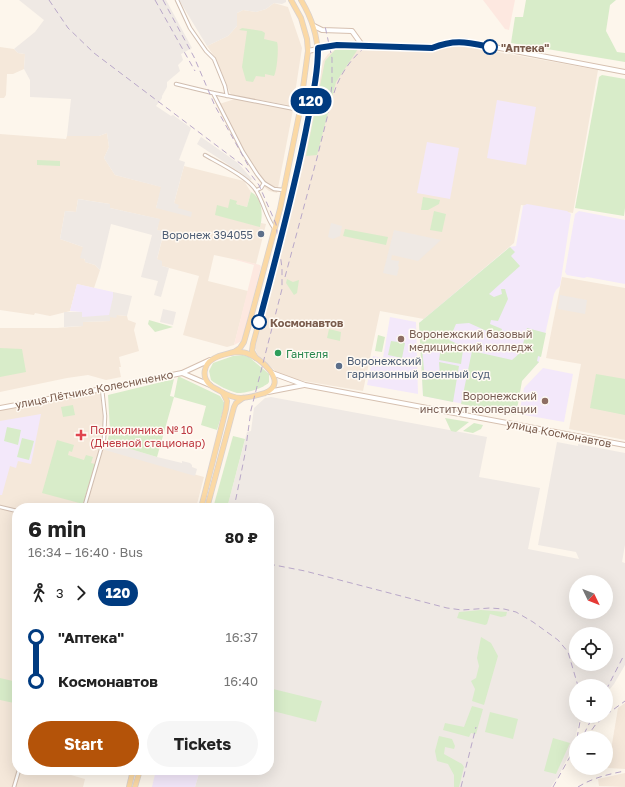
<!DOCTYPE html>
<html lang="en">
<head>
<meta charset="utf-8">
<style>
  :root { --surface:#fff; --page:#f6f6f6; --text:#222; --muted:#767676; --accent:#b45309 }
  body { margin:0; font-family:"Golos Text",sans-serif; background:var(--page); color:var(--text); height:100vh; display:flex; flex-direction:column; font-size:15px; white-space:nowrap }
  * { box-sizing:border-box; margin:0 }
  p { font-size:13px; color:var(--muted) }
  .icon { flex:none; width:22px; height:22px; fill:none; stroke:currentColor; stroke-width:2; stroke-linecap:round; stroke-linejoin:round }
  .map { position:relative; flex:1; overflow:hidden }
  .drawer { position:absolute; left:12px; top:503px; width:262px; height:272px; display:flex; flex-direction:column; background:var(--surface); border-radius:16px; box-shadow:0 4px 16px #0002 }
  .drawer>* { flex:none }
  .badge { padding:0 8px; border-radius:13px; font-size:14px; line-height:26px }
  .needle { width:26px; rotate:133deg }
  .tools { position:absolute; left:569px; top:575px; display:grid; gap:8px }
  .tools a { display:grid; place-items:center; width:44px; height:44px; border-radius:50%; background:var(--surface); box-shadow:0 4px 16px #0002; font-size:20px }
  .map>.badge { position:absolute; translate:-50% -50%; box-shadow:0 0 0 2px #fff }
  .legs { display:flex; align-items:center; gap:6px; height:44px; padding:0 16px; font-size:13px }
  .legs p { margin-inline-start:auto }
  .overview { display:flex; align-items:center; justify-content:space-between; height:68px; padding:0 16px }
  h1 { font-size:22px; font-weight:700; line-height:30px }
  .button { display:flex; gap:8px; margin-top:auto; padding:8px 16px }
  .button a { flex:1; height:46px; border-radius:24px; background:var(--accent); color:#fff; font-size:16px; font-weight:700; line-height:46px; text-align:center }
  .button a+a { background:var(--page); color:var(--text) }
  ul { padding:0 16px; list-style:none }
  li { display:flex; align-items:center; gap:14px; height:44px; font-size:15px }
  li i { display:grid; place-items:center; width:6px; height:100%; margin:0 5px; background:currentColor }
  li i::after { content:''; width:10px; height:10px; margin:-5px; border:3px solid; border-radius:50%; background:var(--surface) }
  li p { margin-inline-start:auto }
  li:first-child i { background:linear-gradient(#0000 50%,currentColor 0) }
  li:last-child i { background:linear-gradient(currentColor 50%,#0000 0) }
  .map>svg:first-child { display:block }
  .residential { fill:#f5e8da }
  .commercial { fill:#fde8e0 }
  .industrial { fill:#efe9e4; fill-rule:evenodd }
  .education { fill:#f3e8fa }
  .green { fill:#d8ecc9 }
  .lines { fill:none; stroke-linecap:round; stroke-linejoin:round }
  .street-casing { stroke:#d1beb0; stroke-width:4.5 }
  .secondary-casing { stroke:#d6c0b0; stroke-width:6 }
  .primary-casing { stroke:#dad1cd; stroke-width:6 }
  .street { stroke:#fff; stroke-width:2.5 }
  .secondary { stroke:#fff; stroke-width:4 }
  .primary { stroke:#fbd9a5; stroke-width:4.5 }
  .rail { stroke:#b9a8c9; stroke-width:1; stroke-dasharray:6 4; stroke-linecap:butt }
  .line-1-casing { stroke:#fff; stroke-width:9 }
  .line-1 { stroke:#003b80; stroke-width:6 }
  .stop-1-dot { fill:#fff; stroke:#003b80; stroke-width:2 }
  .service-dot { fill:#5c6f8a; stroke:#fffaf3; stroke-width:1.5 }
  .education-dot { fill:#8d6e63; stroke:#fffaf3; stroke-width:1.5 }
  .leisure-dot { fill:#2e9e5b; stroke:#fffaf3; stroke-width:1.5 }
  .health-dot { fill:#e0444e; stroke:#fffaf3; stroke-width:1.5 }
  .labels { text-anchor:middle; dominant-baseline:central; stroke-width:3; stroke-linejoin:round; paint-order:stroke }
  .stop-label { font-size:11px; font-weight:bold; fill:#7a5c4d; stroke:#fffaf3; text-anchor:start }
  .service-label { font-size:11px; fill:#4e5e75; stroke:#fffaf3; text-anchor:end }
  .education-label { font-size:11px; fill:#785e54; stroke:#fffaf3; text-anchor:start }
  .leisure-label { font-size:11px; fill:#27864d; stroke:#fffaf3; text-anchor:start }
  .street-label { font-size:11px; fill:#7a5c4d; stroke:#fffaf3 }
  .health-label { font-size:11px; fill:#be3a42; stroke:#fffaf3; text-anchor:start }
</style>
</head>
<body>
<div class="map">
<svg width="625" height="787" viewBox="0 0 625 787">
  <rect width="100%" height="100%" fill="#fdf6ec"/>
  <!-- residential -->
  <g class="residential">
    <polygon points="274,3 288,7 302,48 293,106 231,95 214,56 207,46 228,36 237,26 237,13 243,10 256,12 266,9"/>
    <polygon points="453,44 598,70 573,213 521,205 514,243 424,319 380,311 363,391 292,379 280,375 258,356 255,348 292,208 323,61 328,54 337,49 426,52 438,47"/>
    <polygon points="0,47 14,49 18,53 25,54 24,69 13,74 7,74 6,95 4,98 0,98"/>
    <polygon points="235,99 293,110 277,193 269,191 261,184 250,166 216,105"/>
    <polygon points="107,133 109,147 104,158 115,175 162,187 156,208 178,208 174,203 184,166 244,181 251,192 247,207 236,204 231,199 260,226 261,223 266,224 256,264 214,255 208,281 248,291 234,345 227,347 183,335 199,276 162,266 157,259 164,232 157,230 159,219 110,208 110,204 78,199 76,212 65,211 60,239 83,247 85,262 95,265 100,270 94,288 77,284 70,311 50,316 35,313 34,315 0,310 0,134 66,139 67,136 99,136"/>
    <polygon points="562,277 625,288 625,440 569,429 581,364 546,358"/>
    <polygon points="117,315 127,316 128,320 136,323 134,330 139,351 119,357 121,367 119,367 121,377 106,380 88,375 67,378 0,392 0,328 57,328 83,326 83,322 110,321 110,317"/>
    <polygon points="100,391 103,416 102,439 100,448 204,477 196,508 17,508 17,770 72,770 71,775 85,779 83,787 0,787 0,409"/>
    <polygon points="625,703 625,769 608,768 618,708"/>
    <polygon points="625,773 625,787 599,786 598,779"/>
  </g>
  <!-- commercial -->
  <g class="commercial">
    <polygon points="483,0 515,0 509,30 505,29"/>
    <polygon points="237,259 260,265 261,267 242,341 234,345 254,265 236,260"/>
  </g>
  <!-- industrial -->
  <g class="industrial">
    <polygon points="19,0 166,0 192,48 181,54 183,60 178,65 180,71 167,82 167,87 162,96 162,98 156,106 171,116 173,115 191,128 179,160 185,162 174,203 179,205 178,208 192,212 191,217 156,208 161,187 115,175 104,158 109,147 107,133 99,136 67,136 71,99 30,97 30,80 24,69 25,54 18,53 14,49 35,32 44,20"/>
    <polygon points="179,0 286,0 286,2 282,4 274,3 266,9 256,12 243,10 237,13 237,26 228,36 207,46"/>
    <polygon points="201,137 238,163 252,179 249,181 241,173 197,144"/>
    <polygon points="78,199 110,204 110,208 160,219 157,230 164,231 157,259 162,261 162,266 169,268 161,297 154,295 158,281 141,277 152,235 111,224 100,270 95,265 85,262 85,259 80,258 83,247 60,239 65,211 76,212"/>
    <polygon points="331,223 342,226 340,236 333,239 328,237"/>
    <polygon points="394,230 441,240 418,261 392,255 391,260 399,261 398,266 399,267 397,276 383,273"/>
    <polygon points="113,292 132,296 127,316 117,315 116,318 110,317 110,321 83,322 83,326 64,327 64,312 82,312 82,317 113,297"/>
    <polygon points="560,295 587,300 585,314 558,309"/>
    <polygon points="163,309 176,312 173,325 160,322"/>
    <path d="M271 397 487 437 479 477 540 488 528 549 579 559 576 552 538 545 557 442 578 446V444L625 453V545L622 562 625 563V665L614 684 609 690 606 702V686H576V716H602L594 724 579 721 574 744 559 775 551 787H195L200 770H269V508H227L247 432 251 431 254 408 265 398ZM576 582H606V612H576ZM576 634H606V664H576Z"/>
    <polygon points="107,442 157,457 182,463 182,461 190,463 192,465 192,467 197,469 195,476 105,450"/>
  </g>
  <!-- education -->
  <g class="education">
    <polygon points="497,100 536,107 526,165 487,158"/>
    <polygon points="427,142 459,148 450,199 417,193"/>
    <polygon points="527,204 567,211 571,214 560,286 556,290 554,294 539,362 495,410 423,396 419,323 510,247 516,246 523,206"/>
    <polygon points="579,211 625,220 625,284 587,277 584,278 567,275 565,272 575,214"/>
    <polygon points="77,284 113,292 113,297 109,315 82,317 82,312 70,311"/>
    <polygon points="390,317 416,322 418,394 367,385 373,356 383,358"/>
    <polygon points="543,368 573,374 564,422 519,414 524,388"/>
    <polygon points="41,414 31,464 18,461 16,468 10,466 2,495 0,495 0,421"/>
    <polygon points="156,770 200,770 195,787 152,787"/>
  </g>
  <!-- green -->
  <g class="green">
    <polygon points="526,0 616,0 610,5 606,31 617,52 625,53 625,62 511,43 515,17 523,17"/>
    <path d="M242 28 262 31 265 33 264 39 277 42C279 47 277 71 274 76L265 74V77L256 76 253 82 246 81 242 67 247 31 239 30Z"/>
    <polygon points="343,49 358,49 336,82 317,155 306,156 325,61 335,50"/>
    <polygon points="602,75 625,79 625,208 624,216 575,208 599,77"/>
    <polygon points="37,160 60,161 60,166 37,165"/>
    <path d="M251 192C263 198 263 216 260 227L215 215 217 205 228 208 230 199 237 201 236 204 247 207Z"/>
    <polygon points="423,197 440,200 439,204 428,210 421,210"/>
    <polygon points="434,211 446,214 442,232 430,230"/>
    <polygon points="345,229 388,237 386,245 343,236"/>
    <polygon points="510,247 515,252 511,256 520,266 489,294 494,297 502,294 501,289 505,289 508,299 498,321 491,320 490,324 502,329 500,337 469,323 456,324 449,340 462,346 461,348 440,345 438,348 422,348 425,380 440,377 439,362 459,366 453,402 423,396 419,323"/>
    <polygon points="287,279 293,282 299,280 297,293 294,295 286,283"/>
    <polygon points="149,320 173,327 155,332 148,324"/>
    <polygon points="527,328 546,333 541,357 538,356 537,361 539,362 522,381 516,415 461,404 472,351 512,360 521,352"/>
    <polygon points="329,329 341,332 340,341 327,338"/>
    <polygon points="378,335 385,337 382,352 375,351"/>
    <polygon points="391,341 405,343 402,358 388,355"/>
    <polygon points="441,347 463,350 461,364 439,360"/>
    <polygon points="0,348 22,349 26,372 0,377"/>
    <path d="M243 355 249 357 269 374V382C265 388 244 394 237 393 229 391 217 385 211 380L209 371 213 363 233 356Z"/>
    <polygon points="596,374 625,379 625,415 590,408"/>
    <polygon points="178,377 180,377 220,396 225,404 217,430 201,425 206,406 174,397 157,457 107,442 110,431 108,395 174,379 170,396 174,397"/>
    <polygon points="73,405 75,415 63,417 61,407"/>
    <polygon points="445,418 469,422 456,432 451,431"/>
    <polygon points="474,423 483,425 481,429 473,433 463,431"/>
    <polygon points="7,427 21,430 18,445 4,441"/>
    <polygon points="233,436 245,439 227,508 213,508"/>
    <polygon points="22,438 34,441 29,460 17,457"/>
    <polygon points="57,440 74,445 72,452 69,451 68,455 84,460 86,455 93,457 91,463 95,464 83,504 42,493"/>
    <polygon points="481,610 507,612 506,616 501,617 490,614 487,624 485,625 457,618 459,612"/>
    <polygon points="481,637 491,643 498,656 484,705 472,701 475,689 471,681 476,678 479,666 477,658"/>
    <polygon points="0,678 17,682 17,690 14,703 0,700"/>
    <polygon points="269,688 322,701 316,722 269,710"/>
    <polygon points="472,706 483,709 476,734 471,733 469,737 443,730 445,723 464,727"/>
    <polygon points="490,712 518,719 513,739 485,732"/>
    <polygon points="439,736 452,739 455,746 454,749 445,747 444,754 462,764 464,767 459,787 454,787 454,775 448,764 437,761 435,751"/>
    <polygon points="553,738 570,743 556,774 544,771"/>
  </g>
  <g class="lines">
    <!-- street casing -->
    <g class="street-casing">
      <g id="street">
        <polyline points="177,0 190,28 206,51 214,59 225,86 227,96"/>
        <polyline points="176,84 213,93 243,152 257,174 264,183 274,189 283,190"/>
        <polyline points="213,93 300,110"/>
        <path d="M205 155C219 163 250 178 257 192 264 204 266 217 274 228"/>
        <polyline points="257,190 261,188 264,183"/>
        <polyline points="0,507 17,511"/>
        <polyline points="84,508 104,439 105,416 102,389"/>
        <polyline points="14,787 19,770"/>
      </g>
    </g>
    <!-- secondary casing -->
    <g class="secondary-casing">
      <g id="secondary">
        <polyline points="314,26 322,30 352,31 362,45"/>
        <polyline points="308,51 337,45 432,48 446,43 463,41 625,72"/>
        <polyline points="182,373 210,385"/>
        <polyline points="272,373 305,385 625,445"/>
        <polyline points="268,392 304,385"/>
        <polyline points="0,408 102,389 182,373 210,360"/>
      </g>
    </g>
    <!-- primary casing -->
    <g class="primary-casing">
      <g id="primary">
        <polyline points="234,352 240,348 244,342 251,317 280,209 300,110 308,51 307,39 301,18 291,0"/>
        <path d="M234 352C238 352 242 352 246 353 260 357 290 383 265 393 258 395 248 398 241 398 233 398 227 395 220 391 217 389 213 388 210 385 201 377 204 364 213 359 219 355 227 354 234 352Z"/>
        <path d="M256 358 252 351 253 344 289 211 317 66C320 42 313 20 301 0"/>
        <polyline points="201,508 226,409 227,401 223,393"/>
        <polyline points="207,508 234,407 236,403 243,398"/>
        <polyline points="129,787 133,770"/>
        <polyline points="135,787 140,770"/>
      </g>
    </g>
    <!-- street -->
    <use href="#street" class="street"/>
    <!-- secondary -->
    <use href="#secondary" class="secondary"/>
    <!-- primary -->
    <use href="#primary" class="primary"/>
    <!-- rail -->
    <g class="rail">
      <polyline points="49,0 68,28 94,53 245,167 259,185 276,224 282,268 282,289 251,410 245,454 234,508"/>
      <polyline points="155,0 195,71"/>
      <polyline points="163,0 194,57 215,106 249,167"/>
      <path d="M334 93C339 76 350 60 363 49"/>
      <polyline points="285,277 317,158 329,110 332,84 332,58 325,26"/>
      <polyline points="269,564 305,571 447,608 462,610 490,608 504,609 516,612 533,622 558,640 568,652 578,686"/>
      <polyline points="606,690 623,657"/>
      <polyline points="606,715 625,701"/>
      <polyline points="584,734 593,716"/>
      <polyline points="577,738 581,716"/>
      <polyline points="586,738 596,724 605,716"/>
      <polyline points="461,787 476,727"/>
      <polyline points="553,787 572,753 576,742"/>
      <path d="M578 787C592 778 609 774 625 771"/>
    </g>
  </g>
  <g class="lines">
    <!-- line-1 casing -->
    <g class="line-1-casing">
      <path id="line-1" d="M259 322C276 258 293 195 306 130 311 103 318 76 318 48L337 45 432 48C455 39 466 42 490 47"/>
    </g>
    <!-- line-1 -->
    <use href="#line-1" class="line-1"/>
  </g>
  <!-- markers -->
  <g class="stop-1-dot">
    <circle cx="490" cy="47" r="7"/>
    <circle cx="259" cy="322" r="7"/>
  </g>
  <g class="service-dot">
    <circle cx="261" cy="234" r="4"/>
    <circle cx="339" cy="366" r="4"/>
  </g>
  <g class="education-dot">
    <circle cx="401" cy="339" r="4"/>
    <circle cx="545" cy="401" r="4"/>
  </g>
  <circle class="leisure-dot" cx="278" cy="353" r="4"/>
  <path class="health-dot" d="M79 429h4v4h4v4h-4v4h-4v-4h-4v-4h4z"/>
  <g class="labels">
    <!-- stop labels -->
    <g class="stop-label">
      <text x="501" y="47">"Аптека"</text>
      <text x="270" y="322">Космонавтов</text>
    </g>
    <!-- service labels -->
    <g class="service-label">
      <text x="253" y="234">Воронеж 394055</text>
      <text x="347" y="360" text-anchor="start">Воронежский<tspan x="347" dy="13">гарнизонный военный суд</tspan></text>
    </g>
    <!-- education labels -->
    <g class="education-label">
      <text x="409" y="333">Воронежский базовый<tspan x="409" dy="13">медицинский колледж</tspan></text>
      <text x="537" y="395" text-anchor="end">Воронежский<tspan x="537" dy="13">институт кооперации</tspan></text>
    </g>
    <!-- leisure labels -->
    <g class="leisure-label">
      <text x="286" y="353">Гантеля</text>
    </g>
    <!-- street labels -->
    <g class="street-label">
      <text transform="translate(94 389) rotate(-11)">улица Лётчика Колесниченко</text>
      <text transform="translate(559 433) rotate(11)">улица Космонавтов</text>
    </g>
    <!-- health labels -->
    <g class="health-label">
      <text x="90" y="429">Поликлиника № 10<tspan x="90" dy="13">(Дневной стационар)</tspan></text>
    </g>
  </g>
</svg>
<div class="tools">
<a><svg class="needle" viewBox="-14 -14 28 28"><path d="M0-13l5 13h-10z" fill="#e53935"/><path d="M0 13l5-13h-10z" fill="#767676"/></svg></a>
<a><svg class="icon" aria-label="locate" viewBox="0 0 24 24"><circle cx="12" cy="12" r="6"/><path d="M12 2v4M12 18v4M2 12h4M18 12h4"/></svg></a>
<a>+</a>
<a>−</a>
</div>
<b class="badge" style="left:311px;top:101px;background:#003b80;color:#fff">120</b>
<section class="drawer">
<div class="overview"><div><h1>6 min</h1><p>16:34 – 16:40 · Bus</p></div><b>80 ₽</b></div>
<div class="legs"><svg class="icon" aria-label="walk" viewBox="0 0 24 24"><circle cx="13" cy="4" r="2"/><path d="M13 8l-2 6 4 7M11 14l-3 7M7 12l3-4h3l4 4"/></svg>3<svg class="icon" aria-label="forward" viewBox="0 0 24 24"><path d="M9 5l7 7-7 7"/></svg><b class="badge" style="background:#003b80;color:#fff">120</b></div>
<ul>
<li><i style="color:#003b80"></i><b>&quot;Аптека&quot;</b><p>16:37</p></li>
<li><i style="color:#003b80"></i><b>Космонавтов</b><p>16:40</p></li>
</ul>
<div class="button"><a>Start</a><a>Tickets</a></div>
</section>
</div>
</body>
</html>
